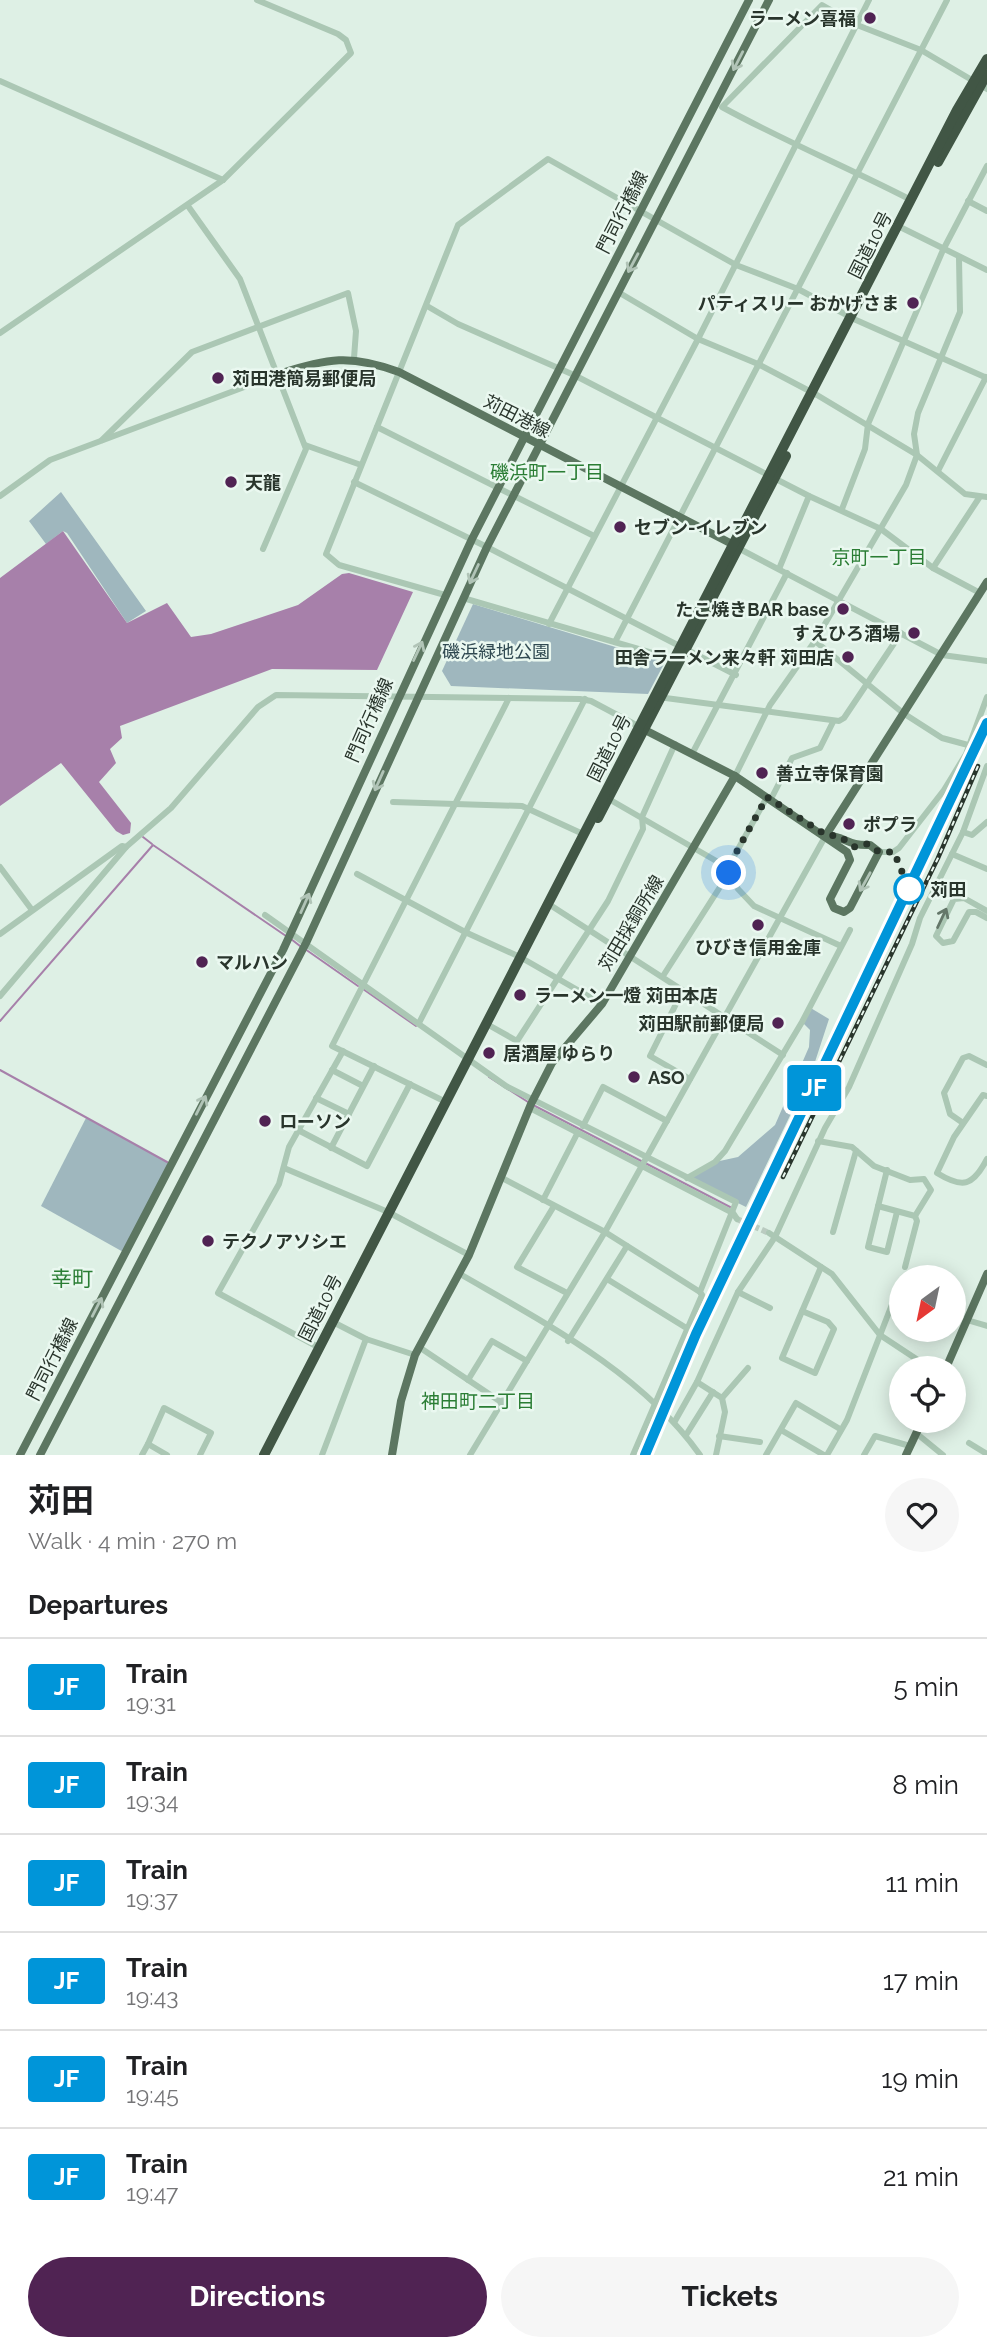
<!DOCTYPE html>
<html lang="en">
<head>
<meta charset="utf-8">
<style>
  :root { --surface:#fff; --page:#f6f6f6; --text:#202124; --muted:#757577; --line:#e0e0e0; --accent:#502353 }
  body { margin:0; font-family:Raleway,"Noto Sans JP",sans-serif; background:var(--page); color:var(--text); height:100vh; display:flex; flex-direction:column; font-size:26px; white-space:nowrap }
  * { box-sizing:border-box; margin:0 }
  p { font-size:23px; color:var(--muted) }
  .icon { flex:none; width:38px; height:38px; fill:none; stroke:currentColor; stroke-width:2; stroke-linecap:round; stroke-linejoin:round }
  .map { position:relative; height:1455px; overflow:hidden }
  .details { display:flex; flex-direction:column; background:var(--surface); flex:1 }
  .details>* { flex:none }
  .badge { padding:0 14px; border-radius:5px; font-size:24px; line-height:46px }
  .needle { width:46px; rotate:213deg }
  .fabs { position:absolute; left:889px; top:1265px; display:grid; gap:14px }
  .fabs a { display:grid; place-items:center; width:77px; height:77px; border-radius:50%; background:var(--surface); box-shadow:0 4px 18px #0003; font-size:35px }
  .you { position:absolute; width:35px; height:35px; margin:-18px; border:5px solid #fff; border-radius:50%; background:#1a73e8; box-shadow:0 0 0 10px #1a73e833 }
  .map>.badge { position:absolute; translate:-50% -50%; box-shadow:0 0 0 4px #fff }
  h2 { padding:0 28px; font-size:26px; line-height:63px }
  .round { display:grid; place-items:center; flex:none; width:74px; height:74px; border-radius:37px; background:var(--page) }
  .head { display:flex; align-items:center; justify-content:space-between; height:119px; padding:0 28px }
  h1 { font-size:33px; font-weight:700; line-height:52px }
  .action { display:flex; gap:14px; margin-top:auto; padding:14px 28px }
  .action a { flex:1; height:80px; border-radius:42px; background:var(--accent); color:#fff; font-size:28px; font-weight:700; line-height:80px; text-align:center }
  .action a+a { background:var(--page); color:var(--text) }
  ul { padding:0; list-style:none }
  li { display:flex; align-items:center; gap:21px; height:98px; padding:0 28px; border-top:2px solid var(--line) }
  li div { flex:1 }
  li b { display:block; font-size:26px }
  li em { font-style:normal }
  li .badge { min-width:77px; font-weight:700; text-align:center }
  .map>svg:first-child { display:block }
  .green { fill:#9fb7be }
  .water { fill:#a780aa }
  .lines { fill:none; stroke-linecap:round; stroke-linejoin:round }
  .stream { stroke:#a780aa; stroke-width:2 }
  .minor-tunnel { stroke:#bacbc0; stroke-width:6; stroke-dasharray:6 3; stroke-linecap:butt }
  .minor { stroke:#abc7b4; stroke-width:6 }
  .major { stroke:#5c7661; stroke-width:8 }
  .highway { stroke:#415645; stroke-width:10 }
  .rail-casing { stroke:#29352c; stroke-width:4.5 }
  .rail { stroke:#eaf8f0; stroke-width:2; stroke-dasharray:5; stroke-linecap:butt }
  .oneway { stroke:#b1c4b7 }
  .oneway2 { stroke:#647769 }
  .line-casing { stroke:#fff; stroke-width:16 }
  .line { stroke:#0095d9; stroke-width:10 }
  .walk { stroke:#29352c; stroke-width:7; stroke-dasharray:0 12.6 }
  .poi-dot { fill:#502353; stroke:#eaf8f0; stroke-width:2.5 }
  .stop-dot { fill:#fff; stroke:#0095d9; stroke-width:3.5 }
  .labels { text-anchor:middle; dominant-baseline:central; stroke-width:5; stroke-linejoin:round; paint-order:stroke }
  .poi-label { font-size:18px; font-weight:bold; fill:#29352c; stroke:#eaf8f0; text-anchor:start }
  .street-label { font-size:18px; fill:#29352c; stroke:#eaf8f0 }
  .park-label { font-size:18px; fill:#304951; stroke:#eaf8f0 }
  .stop-label { font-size:18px; font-weight:bold; fill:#29352c; stroke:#eaf8f0; text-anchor:start }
  .neighbourhood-label { font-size:19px; fill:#2a7d34; stroke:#eaf8f0 }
  .quarter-label { font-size:21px; fill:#2a7d34; stroke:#eaf8f0 }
</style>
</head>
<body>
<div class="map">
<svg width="987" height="1455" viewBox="0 0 987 1455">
  <rect width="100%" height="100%" fill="#def0e5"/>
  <!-- green -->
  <g class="green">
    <polygon points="61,492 146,611 127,623 67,533 63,531 46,544 29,521"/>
    <polygon points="473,604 665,662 648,694 451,686 442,671"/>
    <polygon points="809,1007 829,1019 813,1068 746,1207 687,1178 715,1162 738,1157 775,1125 809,1047 810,1030 802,1022"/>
    <polygon points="86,1118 171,1164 125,1253 41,1206"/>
  </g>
  <!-- water -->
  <polygon class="water" points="63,531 127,623 167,603 191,637 211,634 298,605 342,574 349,573 413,592 377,670 272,669 120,726 122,738 110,749 116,763 99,782 131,823 130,833 123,835 116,831 61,763 0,806 0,578"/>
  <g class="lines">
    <!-- stream -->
    <g class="stream">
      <polyline points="143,837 152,844"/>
      <polyline points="291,939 300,946"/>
      <polyline points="305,949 358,986"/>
      <polyline points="363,989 416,1026"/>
      <polyline points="0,1021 153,845 286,936"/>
      <polyline points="0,1070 167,1162"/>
      <polyline points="489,1077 528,1102"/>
      <polyline points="533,1105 730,1207"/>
    </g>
    <!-- minor-tunnel -->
    <polyline class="minor-tunnel" points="737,1219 769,1233"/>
    <!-- minor -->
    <g class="minor">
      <polyline points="0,81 223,180"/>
      <path d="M911 200C849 168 784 141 722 107L822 5 857 25 921 50 987 89"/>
      <polyline points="968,201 987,211"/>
      <polyline points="188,206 240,279 306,449 263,549"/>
      <polyline points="898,226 987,270"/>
      <polyline points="618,292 698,339 758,364 817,395 917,455 965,494 987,497"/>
      <polyline points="427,306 458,324 574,375 809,496 881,529 933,568 980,593"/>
      <polyline points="0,333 223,180 351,53 346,40 338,34 257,0"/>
      <polyline points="377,427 594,536"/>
      <polyline points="102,440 192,352 348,293 356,331 354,358"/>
      <polyline points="305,445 361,465"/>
      <polyline points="938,471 986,377"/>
      <polyline points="354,482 487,547 736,675"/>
      <polyline points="0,496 50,460 279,374"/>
      <polyline points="842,509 865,449 868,424 943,250 987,166"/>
      <polyline points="736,547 942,655 987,661"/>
      <polyline points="933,568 979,498"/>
      <polyline points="779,569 809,496"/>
      <polyline points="445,595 339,565 326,554 458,225 548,159 736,265 798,289 856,320 987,378"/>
      <polyline points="463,598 673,659"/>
      <polyline points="549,624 698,339 869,0"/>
      <polyline points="815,641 903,713 942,738 968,745"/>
      <polyline points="615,642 947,0"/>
      <polyline points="658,697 839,721 844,718 901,633"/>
      <polyline points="692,754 787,573"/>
      <polyline points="735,776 770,705 815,641 906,485 917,455 914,434 918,413 960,312 959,258"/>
      <polyline points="607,798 725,866 738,889 754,906 841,946"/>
      <polyline points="771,799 792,758 820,748 833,722"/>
      <polyline points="393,802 522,806 583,834"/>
      <polyline points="963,832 972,835 987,822"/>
      <polyline points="879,852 893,852 899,848 944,790 966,754 987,697"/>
      <polyline points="952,854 987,869"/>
      <polyline points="0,867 32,910"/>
      <polyline points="727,869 767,797"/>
      <polyline points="357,874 465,932 520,957 602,1004"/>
      <polyline points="547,903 783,1055"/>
      <polyline points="987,911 964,898 954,899 936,936 943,943 953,941 969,912 976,912 987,918"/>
      <polyline points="265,915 506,1086 736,1202 700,1292 702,1295 633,1455"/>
      <polyline points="0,934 122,846 126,847"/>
      <polyline points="663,976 729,873"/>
      <polyline points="683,990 650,1056 690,1079"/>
      <polyline points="0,996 126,847 171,808 258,707 276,695 580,699 591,701 638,726"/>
      <polyline points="419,1023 585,699"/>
      <polyline points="485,1023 517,1041 608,901 643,829 642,817 675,744"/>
      <polyline points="332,1070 363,1086"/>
      <path d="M987 1096 983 1095 954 1137 937 1173C963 1189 973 1186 987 1159"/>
      <polyline points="316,1098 349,1114"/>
      <polyline points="446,1102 332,1046 509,698"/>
      <polyline points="530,1108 733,1213 737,1219"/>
      <polyline points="963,1123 950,1114 944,1093 963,1058 969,1056 987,1065"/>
      <polyline points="583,1126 603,1087 667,1121"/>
      <polyline points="298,1130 367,1166 410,1084"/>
      <polyline points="818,1141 852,1147 874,1166 910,1180 924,1179 931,1190 915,1216 878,1206"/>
      <polyline points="331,1148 374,1066"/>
      <polyline points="284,1168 388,1212 469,1255"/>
      <polyline points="887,1170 868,1247 887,1252 897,1212"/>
      <polyline points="502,1178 605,1232 700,1292"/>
      <polyline points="687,1178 715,1162 725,1151 802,1022 850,930"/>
      <polyline points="543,1200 577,1134"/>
      <polyline points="554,1206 517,1267 567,1293"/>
      <polyline points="833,1232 856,1151"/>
      <polyline points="769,1233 832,1274 880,1335 930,1368"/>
      <polyline points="905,1267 917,1221 915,1216"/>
      <path d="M460 1274C545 1323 642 1373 700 1455"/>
      <polyline points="607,1279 688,1329"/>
      <polyline points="738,1292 770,1308"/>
      <polyline points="802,1311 828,1322 834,1329 815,1373 782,1358 821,1267"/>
      <polyline points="967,1320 987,1326"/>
      <polyline points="331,1321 366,1339 415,1355"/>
      <polyline points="568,1341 627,1246"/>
      <polyline points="318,1347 218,1293 279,1184 289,1147 343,1051"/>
      <polyline points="419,1347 501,1402"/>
      <polyline points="468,1380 492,1341 527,1361"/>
      <polyline points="697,1382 722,1398 725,1412 716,1455"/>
      <polyline points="722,1398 748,1368"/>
      <polyline points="675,1421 697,1382 738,1292 775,1237 825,1128 849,1087 912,944 920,918 963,832 987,766"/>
      <polyline points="781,1430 824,1455"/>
      <polyline points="916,1433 943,1455"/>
      <polyline points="686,1435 713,1392"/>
      <polyline points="719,1436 760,1442"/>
      <polyline points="969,1443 987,1454"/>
      <polyline points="148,1444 164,1408 211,1433 200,1455"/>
      <polyline points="142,1455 148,1444 167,1455"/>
      <polyline points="322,1455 366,1339"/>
      <polyline points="470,1455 605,1232 826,835"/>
      <polyline points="766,1455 796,1403 840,1429"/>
      <polyline points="827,1455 847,1420 898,1289"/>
      <polyline points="864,1455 875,1436 910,1446"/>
    </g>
    <!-- major -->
    <g class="major">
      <path d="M279 374C327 358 351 354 399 372L732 544"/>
      <path d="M641 728 735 776 847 852 850 860 830 899 834 908 844 912 850 908 879 852 870 845C847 846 847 837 826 835"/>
      <polyline points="826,835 987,582"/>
      <polyline points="946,1368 987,1274"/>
      <polyline points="20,1455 283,950 472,539 749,0"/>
      <polyline points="40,1455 306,943 487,547 769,0"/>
      <polyline points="392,1455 401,1401 415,1355 469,1255 531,1104 552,1063 602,1004 735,776"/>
      <polyline points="906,1455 922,1421"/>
    </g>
    <!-- highway -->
    <g class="highway">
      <polyline points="938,162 987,74"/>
      <polyline points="598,818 786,456"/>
      <polyline points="264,1455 957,110 987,59"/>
    </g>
    <!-- rail casing -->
    <g class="rail-casing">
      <g id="rail">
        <polyline points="783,1177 938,858 978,766"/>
        <polyline points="645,1455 696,1334 987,723"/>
      </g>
    </g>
    <!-- rail -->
    <use href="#rail" class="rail"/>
  </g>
  <!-- one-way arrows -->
  <defs><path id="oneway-shaft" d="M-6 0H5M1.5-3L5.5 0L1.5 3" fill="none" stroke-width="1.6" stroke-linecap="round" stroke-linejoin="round" transform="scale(1.75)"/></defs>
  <g class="oneway">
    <use href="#oneway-shaft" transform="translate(738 61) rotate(117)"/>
    <use href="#oneway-shaft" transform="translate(633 263) rotate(118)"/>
    <use href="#oneway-shaft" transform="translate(474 574) rotate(115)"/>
    <use href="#oneway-shaft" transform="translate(418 651) rotate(-65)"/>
    <use href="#oneway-shaft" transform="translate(379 781) rotate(114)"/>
    <use href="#oneway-shaft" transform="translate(865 882) rotate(119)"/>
    <use href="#oneway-shaft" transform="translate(305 903) rotate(-66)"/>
    <use href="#oneway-shaft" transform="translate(201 1105) rotate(-63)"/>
    <use href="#oneway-shaft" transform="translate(97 1307) rotate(-63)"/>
  </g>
  <use class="oneway2" href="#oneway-shaft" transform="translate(942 918) rotate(-65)"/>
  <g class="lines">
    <!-- line casing -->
    <g class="line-casing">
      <polyline id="line" points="645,1455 696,1334 987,723"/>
    </g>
    <!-- line -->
    <use href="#line" class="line"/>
    <!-- walk -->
    <polyline class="walk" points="729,873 727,869 767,797 826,835 839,836 855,847 867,844 879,852 894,852 909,889"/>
  </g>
  <!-- markers -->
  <g class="poi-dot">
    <circle cx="870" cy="18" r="7"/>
    <circle cx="913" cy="303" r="7"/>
    <circle cx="218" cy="378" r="7"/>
    <circle cx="231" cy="482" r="7"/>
    <circle cx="620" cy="527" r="7"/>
    <circle cx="843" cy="609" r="7"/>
    <circle cx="914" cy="633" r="7"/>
    <circle cx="848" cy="657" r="7"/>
    <circle cx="762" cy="773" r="7"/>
    <circle cx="849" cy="824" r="7"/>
    <circle cx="758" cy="925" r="7"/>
    <circle cx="202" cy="962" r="7"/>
    <circle cx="520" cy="995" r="7"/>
    <circle cx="778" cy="1023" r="7"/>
    <circle cx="489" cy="1053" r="7"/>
    <circle cx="634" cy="1077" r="7"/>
    <circle cx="265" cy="1121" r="7"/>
    <circle cx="208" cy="1241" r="7"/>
  </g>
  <circle class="stop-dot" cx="909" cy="889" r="14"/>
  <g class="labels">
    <!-- poi labels -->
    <g class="poi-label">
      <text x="856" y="18" text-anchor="end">ラーメン喜福</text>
      <text x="899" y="303" text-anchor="end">パティスリー おかげさま</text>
      <text x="232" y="378">苅田港簡易郵便局</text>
      <text x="245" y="482">天龍</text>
      <text x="634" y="527">セブン-イレブン</text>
      <text x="829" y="609" text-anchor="end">たこ焼きBAR base</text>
      <text x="900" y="633" text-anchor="end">すえひろ酒場</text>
      <text x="834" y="657" text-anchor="end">田舎ラーメン来々軒 苅田店</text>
      <text x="776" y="773">善立寺保育園</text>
      <text x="863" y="824">ポプラ</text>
      <text x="758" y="947" text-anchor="middle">ひびき信用金庫</text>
      <text x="216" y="962">マルハン</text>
      <text x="534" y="995">ラーメン一燈 苅田本店</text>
      <text x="764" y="1023" text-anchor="end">苅田駅前郵便局</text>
      <text x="503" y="1053">居酒屋 ゆらり</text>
      <text x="648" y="1077">ASO</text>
      <text x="279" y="1121">ローソン</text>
      <text x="222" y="1241">テクノアソシエ</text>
    </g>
    <!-- street labels -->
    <g class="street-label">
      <text transform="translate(622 212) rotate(-63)">門司行橋線</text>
      <text transform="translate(870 245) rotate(-63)">国道10号</text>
      <text transform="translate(517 416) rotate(27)">苅田港線</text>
      <text transform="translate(369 720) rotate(-66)">門司行橋線</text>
      <text transform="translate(609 748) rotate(-63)">国道10号</text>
      <text transform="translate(631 923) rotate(-59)">苅田採銅所線</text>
      <text transform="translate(320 1308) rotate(-63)">国道10号</text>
      <text transform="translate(52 1359) rotate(-63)">門司行橋線</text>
    </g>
    <!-- park labels -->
    <g class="park-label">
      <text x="496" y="651">磯浜緑地公園</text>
    </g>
    <!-- stop labels -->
    <g class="stop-label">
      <text x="930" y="889">苅田</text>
    </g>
    <!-- neighbourhood labels -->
    <g class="neighbourhood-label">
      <text x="547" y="472">磯浜町一丁目</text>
      <text x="879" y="557">京町一丁目</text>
      <text x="478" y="1401">神田町二丁目</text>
    </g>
    <!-- quarter labels -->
    <g class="quarter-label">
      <text x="72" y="1278">幸町</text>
    </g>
  </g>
</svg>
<div class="fabs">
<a><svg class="needle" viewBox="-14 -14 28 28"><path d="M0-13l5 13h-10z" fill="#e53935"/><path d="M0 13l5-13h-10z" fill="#757577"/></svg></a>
<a><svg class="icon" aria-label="locate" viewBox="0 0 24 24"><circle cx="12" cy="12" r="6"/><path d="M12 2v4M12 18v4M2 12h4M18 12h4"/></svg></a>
</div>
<div class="you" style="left:729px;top:873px"></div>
<b class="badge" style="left:814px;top:1088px;background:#0095d9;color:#fff">JF</b>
</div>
<section class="details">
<div class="head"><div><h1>苅田</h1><p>Walk · 4 min · 270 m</p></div><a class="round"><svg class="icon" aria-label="heart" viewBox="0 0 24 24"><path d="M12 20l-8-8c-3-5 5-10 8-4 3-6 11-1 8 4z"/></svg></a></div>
<h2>Departures</h2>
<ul>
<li><span class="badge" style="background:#0095d9;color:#fff">JF</span><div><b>Train</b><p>19:31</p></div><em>5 min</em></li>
<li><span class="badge" style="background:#0095d9;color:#fff">JF</span><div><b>Train</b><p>19:34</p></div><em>8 min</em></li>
<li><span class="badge" style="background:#0095d9;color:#fff">JF</span><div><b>Train</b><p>19:37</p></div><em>11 min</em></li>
<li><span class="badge" style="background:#0095d9;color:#fff">JF</span><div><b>Train</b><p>19:43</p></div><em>17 min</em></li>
<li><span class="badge" style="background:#0095d9;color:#fff">JF</span><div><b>Train</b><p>19:45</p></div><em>19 min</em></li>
<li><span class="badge" style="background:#0095d9;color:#fff">JF</span><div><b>Train</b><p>19:47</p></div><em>21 min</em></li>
</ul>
<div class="action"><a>Directions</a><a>Tickets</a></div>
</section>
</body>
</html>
